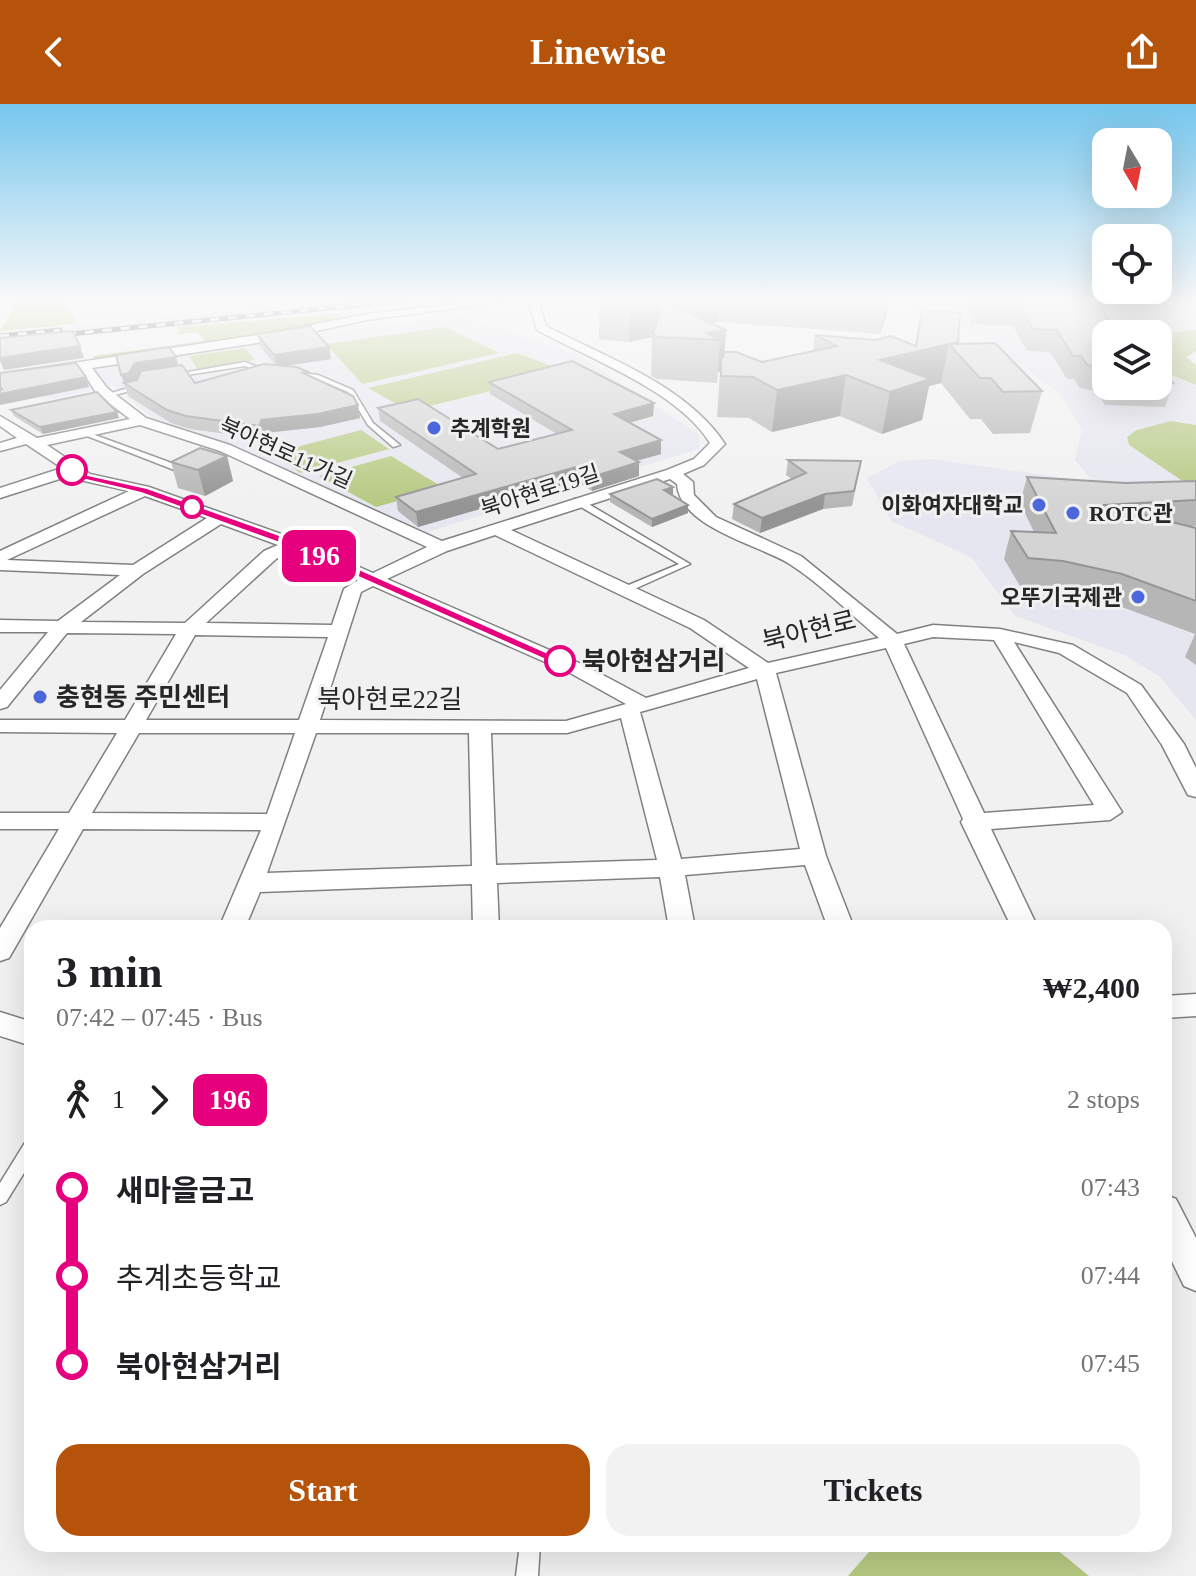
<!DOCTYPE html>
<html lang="en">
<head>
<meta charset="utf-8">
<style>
  :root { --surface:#fff; --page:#f2f2f2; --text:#202124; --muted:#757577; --accent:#b45309 }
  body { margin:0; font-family:"Times New Roman","Noto Sans KR",serif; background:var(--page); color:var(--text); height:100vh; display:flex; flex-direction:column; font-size:30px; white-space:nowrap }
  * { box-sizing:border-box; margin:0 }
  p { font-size:26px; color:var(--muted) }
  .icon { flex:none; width:44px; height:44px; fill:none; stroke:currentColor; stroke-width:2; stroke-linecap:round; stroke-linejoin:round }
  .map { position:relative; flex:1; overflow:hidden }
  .details { position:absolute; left:24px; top:816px; width:1148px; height:632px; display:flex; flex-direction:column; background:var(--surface); border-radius:24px; box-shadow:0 8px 32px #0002 }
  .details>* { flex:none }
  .badge { padding:0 16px; border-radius:12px; font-size:28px; line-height:52px }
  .needle { width:52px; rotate:170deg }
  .buttons { position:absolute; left:1092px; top:24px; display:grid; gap:16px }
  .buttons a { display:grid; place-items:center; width:80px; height:80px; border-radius:16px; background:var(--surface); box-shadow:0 8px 32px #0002; font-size:40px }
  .map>.badge { position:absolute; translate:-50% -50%; box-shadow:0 0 0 4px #fff }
  .legs { display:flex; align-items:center; gap:12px; height:88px; padding:0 32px; font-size:26px }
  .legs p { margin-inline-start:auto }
  .summary { display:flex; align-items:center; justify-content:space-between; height:136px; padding:0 32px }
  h1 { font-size:44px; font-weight:600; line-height:60px }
  .cta { display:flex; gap:16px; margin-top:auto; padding:16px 32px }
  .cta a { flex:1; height:92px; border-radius:24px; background:var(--accent); color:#fff; font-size:32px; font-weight:600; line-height:92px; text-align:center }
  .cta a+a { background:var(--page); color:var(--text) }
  ul { padding:0 32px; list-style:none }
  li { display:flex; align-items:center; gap:28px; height:88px; font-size:30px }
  li i { display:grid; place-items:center; width:12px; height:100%; margin:0 10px; background:currentColor }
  li i::after { content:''; width:20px; height:20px; margin:-10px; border:6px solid; border-radius:50%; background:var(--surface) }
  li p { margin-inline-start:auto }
  li:first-child i { background:linear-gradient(#0000 50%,currentColor 0) }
  li:last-child i { background:linear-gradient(currentColor 50%,#0000 0) }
  header { display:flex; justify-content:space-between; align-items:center; height:104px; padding:0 32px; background:var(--accent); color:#fff; font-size:36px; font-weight:600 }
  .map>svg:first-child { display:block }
  .built { fill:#e5e6ef }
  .green { fill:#b6c981 }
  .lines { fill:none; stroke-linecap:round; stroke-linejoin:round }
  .lane-casing { stroke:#7f8081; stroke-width:3 }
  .street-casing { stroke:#7f8081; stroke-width:3 }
  .lane { fill:#fff; fill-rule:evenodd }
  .street { fill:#fff; fill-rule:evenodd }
  .rail-casing { stroke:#414142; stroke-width:5 }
  .rail { stroke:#f1f1f2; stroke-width:3; stroke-dasharray:9; stroke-linecap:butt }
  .wall { fill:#b7b6b7 }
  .shaded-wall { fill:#959495 }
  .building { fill:#d5d4d5; stroke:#959495; stroke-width:2 }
  .line-1 { fill:#e6007e; stroke:#fff; stroke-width:2 }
  .poi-dot { fill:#4c66db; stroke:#f1f1f2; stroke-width:3 }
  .stop-1-dot { fill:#fff; stroke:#e6007e; stroke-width:4 }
  .labels { text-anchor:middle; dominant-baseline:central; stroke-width:6; stroke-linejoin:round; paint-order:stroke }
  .far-poi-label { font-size:22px; font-weight:bold; fill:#272728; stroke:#f1f1f2; text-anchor:start }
  .far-street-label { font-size:22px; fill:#272728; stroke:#f1f1f2 }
  .street-label { font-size:26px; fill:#272728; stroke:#f1f1f2 }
  .stop-label { font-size:26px; font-weight:bold; fill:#272728; stroke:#f1f1f2; text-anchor:start }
  .poi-label { font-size:26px; font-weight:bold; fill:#272728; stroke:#f1f1f2; text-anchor:start }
</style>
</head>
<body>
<header><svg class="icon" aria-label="back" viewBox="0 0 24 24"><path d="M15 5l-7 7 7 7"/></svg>Linewise<svg class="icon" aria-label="share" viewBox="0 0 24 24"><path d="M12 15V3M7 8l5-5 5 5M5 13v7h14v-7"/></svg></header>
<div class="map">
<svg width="1196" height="1472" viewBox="0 0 1196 1472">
  <rect width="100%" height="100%" fill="#f1f1f2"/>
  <!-- built -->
  <g class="built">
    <polygon points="321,196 436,196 3,240 8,229"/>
    <polygon points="865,196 1196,196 1195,228 1123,222 1121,230 1106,230 1106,282 1158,282 1160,269 1196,281 1196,321 1171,317 1127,333 1129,341 1196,386 1196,616 1159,572 1124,551 1015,512 971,453 891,417 867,374 899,357 932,355 1093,378 1075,356 1082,326 1060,290 1001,246 948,215"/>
    <polygon points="460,212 576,250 699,330 699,345 427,428 212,334 157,318 114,282 43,297 28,274 278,235"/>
  </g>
  <!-- green -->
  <g class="green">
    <polygon points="15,196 66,196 76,220 0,227 13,207"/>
    <polygon points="343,209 342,214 298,226 95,258 93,252 204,237 197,228 177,230 180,227 178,223"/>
    <polygon points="1122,222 1173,228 1196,226 1196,247 1186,253 1196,261 1196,281 1158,266 1158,230 1121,230"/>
    <polygon points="445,223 499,249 362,280 326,240"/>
    <polygon points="245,244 255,256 197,265 189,252"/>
    <polygon points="517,249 568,268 409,307 368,284"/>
    <polygon points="1171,317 1196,321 1196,386 1129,341 1127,333 1137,326"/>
    <polygon points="361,326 389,345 300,369 274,349"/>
    <polygon points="391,352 444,384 376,403 319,372"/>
    <polygon points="876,1440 1050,1440 1089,1472 848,1472"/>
  </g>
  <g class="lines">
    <!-- lane casing -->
    <g class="lane-casing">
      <g id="lane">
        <polygon points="245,258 269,267 266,269 245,262 174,273 171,271"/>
        <polygon points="292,268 318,271 353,286 373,319 400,341 393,343 368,321 348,288 315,274 290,271 289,270"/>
        <polygon points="138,281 141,283 140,284 108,293 105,291"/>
        <polygon points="84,327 188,365 189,367 182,369 82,330 80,329"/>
        <polygon points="574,395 580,395 690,460 630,487 624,487 624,483 679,460 574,399"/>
        <polygon points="32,1035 32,1056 6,1098 0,1101 0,1079 26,1037"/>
        <polygon points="520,1440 540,1440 538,1472 516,1472"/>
      </g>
    </g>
    <!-- street casing -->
    <g class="street-casing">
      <g id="street">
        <path d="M484 196H515L367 216 271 237 92 264 107 284 146 314 230 341 442 437 667 366 694 355 710 339C678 287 590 255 537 226L528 196H538L546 222C607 254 686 281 725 340L704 361 683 370 693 378 694 391 716 413 801 452 897 530 933 521 1000 525 1073 541 1141 581 1184 640 1196 664V693L1188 691 1162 641 1127 589 1059 549 1014 538 1122 708 1110 716 991 725 1038 824H1012L961 718 963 715 886 544 776 569 826 752 854 824H828L805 761 685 771 695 824H669L660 773 497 779 499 824H473L472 780 260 788 245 824H219L261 726 83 725 9 854 0 857V824L59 725H0V709H69L117 629 0 628V616H125L176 530 67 529 7 603 0 605V586L48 528H0V516L58 517 120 471 0 466V447L129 387 80 376 72 371 0 394V384L62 364 26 340 0 347V339L17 334 0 322V312L37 334 130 315 97 290 81 265 0 278V270L271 229 367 210ZM140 321 220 347 427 443 373 469 298 436 149 383 90 370 47 341ZM670 375 677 380C680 423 756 440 788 459 820 479 850 510 879 534L768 559 704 516 511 426ZM145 392 207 414 133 461 7 456ZM221 420 278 441 264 447 185 519 81 518 143 470ZM495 431 690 524 749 564 646 594 586 562 387 475 447 447ZM292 446 358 476 344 485 332 521 206 519 276 455ZM373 482 572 570 626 600 566 617 320 616 361 488ZM195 531 328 533 299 616H146ZM933 533 994 536 1094 701 984 709 904 540ZM757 575 800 745 681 755 640 608ZM621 614 657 756 496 761 491 629H567ZM139 629H295L267 710 92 709ZM316 629H469L472 762 267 769Z"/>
        <polygon points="1190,196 1196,196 1196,199 1191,198"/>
        <polygon points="1196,890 1196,912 1164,914 1164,892"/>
        <polygon points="0,908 32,918 32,942 0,932"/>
        <polygon points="1164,1090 1176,1095 1196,1134 1196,1187 1184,1182 1164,1141"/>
      </g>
    </g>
    <!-- lane -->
    <use href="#lane" class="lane"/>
    <!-- street -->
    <use href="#street" class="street"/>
    <!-- rail casing -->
    <g class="rail-casing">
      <g id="rail">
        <polyline points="0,232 60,226"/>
        <polyline points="49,232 408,196"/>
      </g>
    </g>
    <!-- rail -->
    <use href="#rail" class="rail"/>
  </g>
  <!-- wall -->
  <g class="wall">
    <polygon points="599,196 889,196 887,211 880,230 718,218 713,219 726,226 725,249 762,258 813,247 815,231 915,242 922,206 958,239 1042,287 1030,329 993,330 981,315 970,315 941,279 929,282 922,316 882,330 840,312 772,328 749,314 717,313 720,268 718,268 717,279 657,275 651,272 652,233 629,238 599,235"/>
    <polygon points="964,196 1097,196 1106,230 1106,282 1158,282 1158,261 1173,279 1165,303 1105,301 1096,287 1080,284 1074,275 1067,275 1050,248 1027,247 1013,222 971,220"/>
    <polygon points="257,230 331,255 285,262 309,272 358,301 360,314 320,323 264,329 263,335 190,325 171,319 128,292 116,251 178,262 195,279 275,261 260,242"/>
    <polygon points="489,278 654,299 653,312 629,319 661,336 661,350 637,357 639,372 592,387 576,377 418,423 398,407 396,393 463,374 380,317 378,304 498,345 557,330 490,290"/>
    <polygon points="11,306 119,314 43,330 14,312"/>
    <polygon points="227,352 233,377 205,392 178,384 171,358"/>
    <polygon points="788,356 861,357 852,402 823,405 760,429 732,415 734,400 792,375 786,371"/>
    <polygon points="1027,373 1125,379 1196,377 1196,422 1191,422 1196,424 1196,561 1185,553 1195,530 1111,499 1054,485 1020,482 1004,455 1011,427 1034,428 1020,399"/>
    <polygon points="610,390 672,391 688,401 688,409 652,423 610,398"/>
  </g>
  <!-- shaded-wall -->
  <g class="shaded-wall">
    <polygon points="645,196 719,196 718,218 656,232 653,230 652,233 629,238 630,199"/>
    <polygon points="886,196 889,196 887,211 880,230"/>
    <polygon points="726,226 723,267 718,268 720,236 707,229"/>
    <polygon points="949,240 941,279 929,282 922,316 882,330 890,288 880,256"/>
    <polygon points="80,242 84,254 4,266 0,257 0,254"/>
    <polygon points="329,243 331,255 277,263 274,251"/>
    <polygon points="176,253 179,265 139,271 132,282 124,279 121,271 135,259"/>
    <polygon points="846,271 840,312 772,328 777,286"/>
    <polygon points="86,273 89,283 0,301 0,290"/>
    <polygon points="654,299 653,312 614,323 614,310"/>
    <polygon points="358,301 360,314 320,323 264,329 263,335 260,322 261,316"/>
    <polygon points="117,308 119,314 43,330 40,323"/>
    <polygon points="661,336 661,350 620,361 620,348"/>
    <polygon points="227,352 233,377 205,392 198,366"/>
    <polygon points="639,358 639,372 592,387 592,373"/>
    <polygon points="576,363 576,377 418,423 416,408"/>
    <polygon points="673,383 673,391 664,386"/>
    <polygon points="825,390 823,405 760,429 762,414"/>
    <polygon points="688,401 688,409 652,423 652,415"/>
  </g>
  <!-- building -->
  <g class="building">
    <polygon points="602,196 645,196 630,199"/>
    <polygon points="975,196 1097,196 1116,230 1106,230 1106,268 1103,263 1087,261 1081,252 1073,252 1057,226 1033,225 1018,200 975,198"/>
    <polygon points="664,198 726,226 707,229 720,236 658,233 653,230"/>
    <polygon points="922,206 960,209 958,238 950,240 995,239 1042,287 1003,288 991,274 980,274 949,240 880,256 930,275 890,288 846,271 777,286 753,273 721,272 721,256 725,248 736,248 762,258 837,242 815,231 875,236 891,232 916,242"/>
    <polygon points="310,222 329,243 274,251 257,230"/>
    <polygon points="72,227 80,242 0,254 0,234"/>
    <polygon points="169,243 176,253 135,259 129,269 121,271 116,251"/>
    <polygon points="572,257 654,299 614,310 661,336 620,348 639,358 592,373 576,363 416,408 396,393 476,370 378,304 418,295 498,345 572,326 489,278"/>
    <polygon points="76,259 86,273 0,290 0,286 2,285 0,283 0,269"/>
    <polygon points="264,260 297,263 308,268 303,269 353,292 358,301 318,310 261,316 260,322 186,312 167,306 124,279 137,276 141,267 182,261 195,279"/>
    <polygon points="1158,261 1173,279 1158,278"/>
    <polygon points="97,288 117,308 40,323 11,306"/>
    <polygon points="200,344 227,352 198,366 171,358"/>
    <polygon points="788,356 861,357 854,387 825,390 762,414 734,400 806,369"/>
    <polygon points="1027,373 1125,379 1196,377 1196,396 1103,401 1196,424 1196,497 1122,470 1063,457 1028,454 1011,427 1056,429"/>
    <polygon points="657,375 673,383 664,386 688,401 652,415 610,390"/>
  </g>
  <!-- sky -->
  <linearGradient id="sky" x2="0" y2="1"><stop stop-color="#76c6ed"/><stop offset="0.49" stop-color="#f9f9f9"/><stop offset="1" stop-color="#f9f9f9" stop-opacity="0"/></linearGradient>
  <rect width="1196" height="402" fill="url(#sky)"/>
  <!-- line-1 -->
  <polygon class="line-1" points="72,363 88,371 147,384 296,437 566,557 555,560 288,442 141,389 82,375 68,368"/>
  <!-- markers -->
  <g class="poi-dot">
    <circle cx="434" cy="324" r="8"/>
    <circle cx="1039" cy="401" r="8"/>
    <circle cx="1073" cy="409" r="8"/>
    <circle cx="1138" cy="493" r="8"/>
    <circle cx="40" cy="593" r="8"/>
  </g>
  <g class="stop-1-dot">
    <circle cx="72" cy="366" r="14"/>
    <circle cx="192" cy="403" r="10"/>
    <circle cx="560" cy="557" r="14"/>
  </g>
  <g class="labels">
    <!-- far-poi labels -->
    <g class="far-poi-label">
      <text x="450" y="324">추계학원</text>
      <text x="1023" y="401" text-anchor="end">이화여자대학교</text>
      <text x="1089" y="409">ROTC관</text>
      <text x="1122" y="493" text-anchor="end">오뚜기국제관</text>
    </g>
    <!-- far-street labels -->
    <g class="far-street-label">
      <text transform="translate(286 349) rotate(24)">북아현로11가길</text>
      <text transform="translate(540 387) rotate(-18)">북아현로19길</text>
    </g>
    <!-- street labels -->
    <g class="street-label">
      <text transform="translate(809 527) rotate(-14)">북아현로</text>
      <text x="390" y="595">북아현로22길</text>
    </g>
    <!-- stop labels -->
    <g class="stop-label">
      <text x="582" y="557">북아현삼거리</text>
    </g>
    <!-- poi labels -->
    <g class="poi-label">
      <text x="56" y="593">충현동 주민센터</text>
    </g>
  </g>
</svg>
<div class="buttons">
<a><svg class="needle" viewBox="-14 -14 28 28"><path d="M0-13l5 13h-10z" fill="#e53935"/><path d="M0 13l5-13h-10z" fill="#757577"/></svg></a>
<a><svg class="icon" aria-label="locate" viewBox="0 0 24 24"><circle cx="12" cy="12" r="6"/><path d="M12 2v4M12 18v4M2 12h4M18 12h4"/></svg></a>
<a><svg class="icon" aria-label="layers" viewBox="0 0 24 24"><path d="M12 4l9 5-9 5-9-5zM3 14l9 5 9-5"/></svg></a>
</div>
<b class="badge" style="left:319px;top:452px;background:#e6007e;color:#fff">196</b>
<section class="details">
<div class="summary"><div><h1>3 min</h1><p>07:42 – 07:45 · Bus</p></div><b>₩2,400</b></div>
<div class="legs"><svg class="icon" aria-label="walk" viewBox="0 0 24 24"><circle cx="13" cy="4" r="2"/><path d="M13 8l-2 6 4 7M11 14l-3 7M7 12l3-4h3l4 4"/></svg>1<svg class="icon" aria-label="forward" viewBox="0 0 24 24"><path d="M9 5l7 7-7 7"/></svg><b class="badge" style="background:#e6007e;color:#fff">196</b><p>2 stops</p></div>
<ul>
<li><i style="color:#e6007e"></i><b>새마을금고</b><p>07:43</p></li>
<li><i style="color:#e6007e"></i><span>추계초등학교</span><p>07:44</p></li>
<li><i style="color:#e6007e"></i><b>북아현삼거리</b><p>07:45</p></li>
</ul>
<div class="cta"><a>Start</a><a>Tickets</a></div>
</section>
</div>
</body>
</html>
